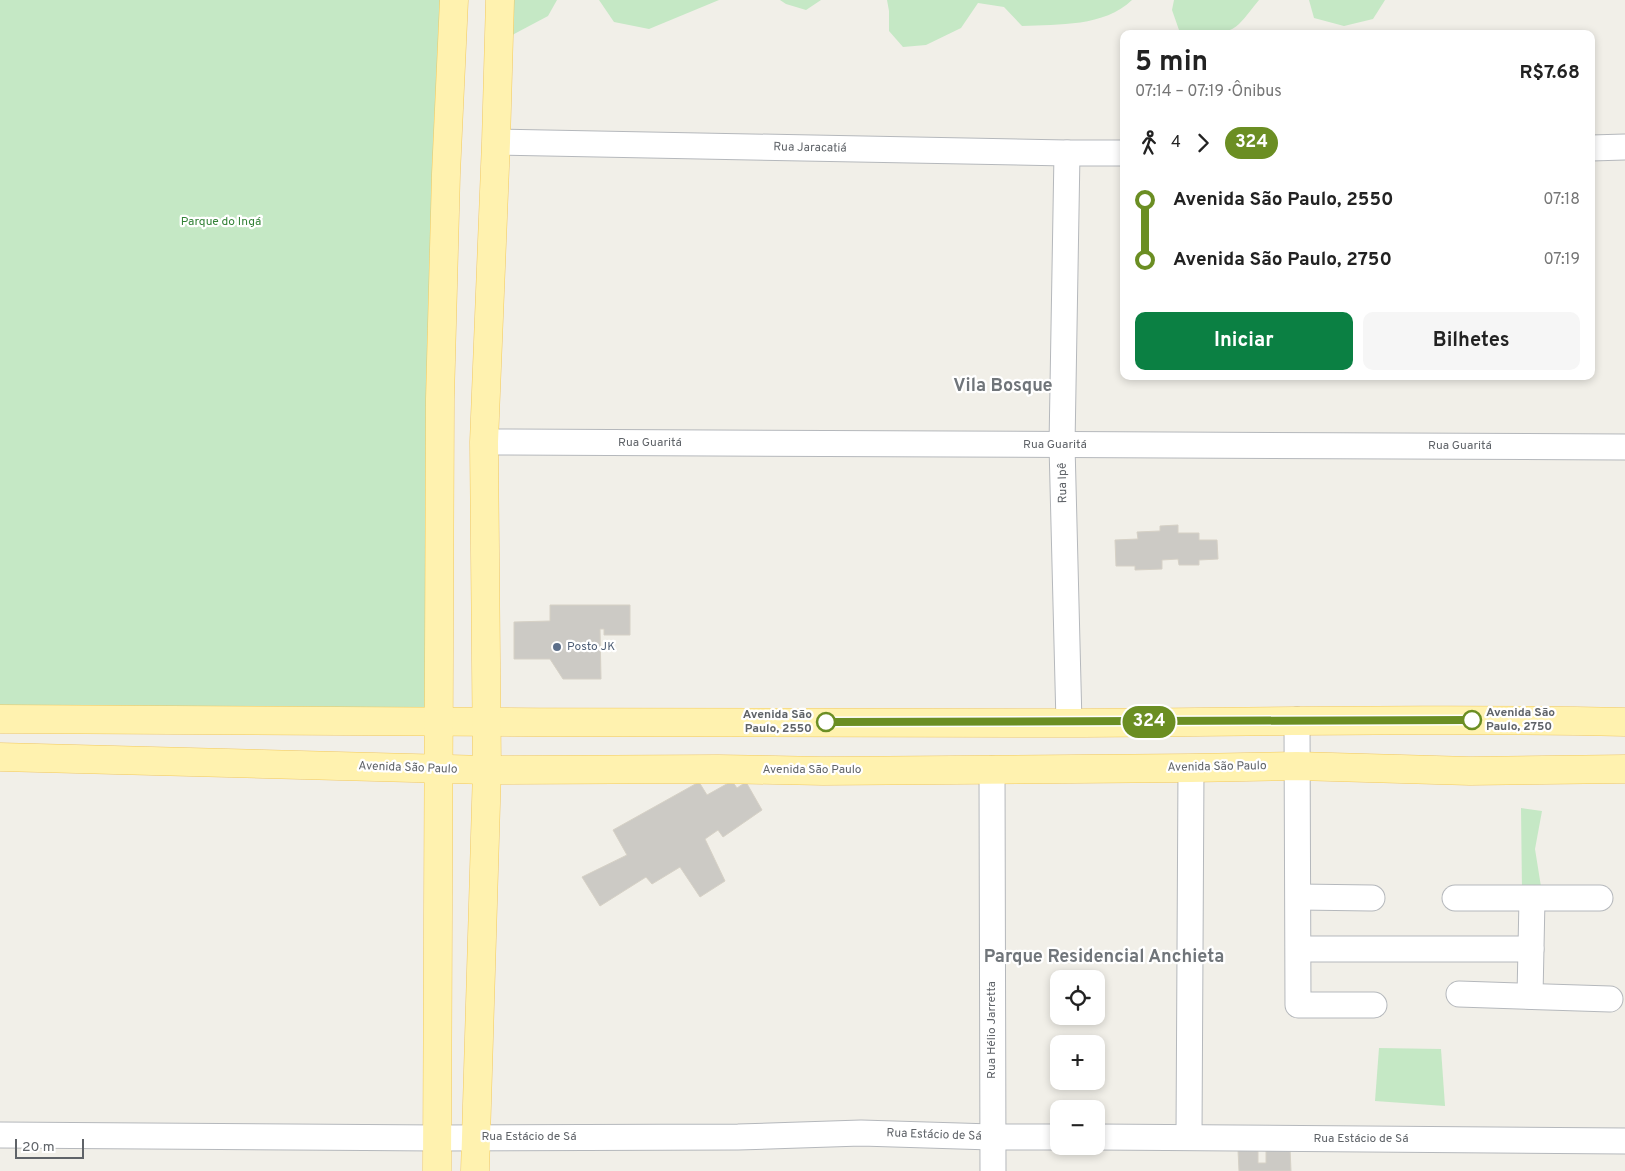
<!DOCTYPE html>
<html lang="pt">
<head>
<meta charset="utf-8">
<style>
  :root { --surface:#fff; --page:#f6f6f6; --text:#222; --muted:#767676; --accent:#0b8043 }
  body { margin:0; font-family:Overpass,sans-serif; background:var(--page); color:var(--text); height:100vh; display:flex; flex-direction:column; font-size:19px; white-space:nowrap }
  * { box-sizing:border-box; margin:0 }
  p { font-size:16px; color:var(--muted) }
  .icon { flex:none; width:28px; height:28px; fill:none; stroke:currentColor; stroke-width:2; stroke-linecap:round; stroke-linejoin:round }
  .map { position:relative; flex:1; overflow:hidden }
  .details { position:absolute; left:1120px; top:30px; width:475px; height:350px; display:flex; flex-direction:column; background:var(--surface); border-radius:10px; box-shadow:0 2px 8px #0003 }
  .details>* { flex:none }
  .badge { padding:0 10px; border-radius:16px; font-size:18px; line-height:32px }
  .tools { position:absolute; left:1050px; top:970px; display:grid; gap:10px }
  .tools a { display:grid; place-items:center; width:55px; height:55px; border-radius:10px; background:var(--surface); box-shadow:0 2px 8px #0003; font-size:25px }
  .scale { position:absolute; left:15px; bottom:12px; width:69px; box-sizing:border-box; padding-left:5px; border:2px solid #5f6368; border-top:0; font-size:14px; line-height:18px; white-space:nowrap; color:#5f6368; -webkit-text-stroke:4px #fff; paint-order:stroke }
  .map>.badge { position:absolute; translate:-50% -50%; box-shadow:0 0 0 2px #fff }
  .legs { display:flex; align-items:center; gap:8px; height:55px; padding:0 15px; font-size:16px }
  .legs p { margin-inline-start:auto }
  .headline { display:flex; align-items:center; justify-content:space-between; height:85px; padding:0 15px }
  h1 { font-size:28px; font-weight:700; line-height:38px }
  .cta { display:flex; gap:10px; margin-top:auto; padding:10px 15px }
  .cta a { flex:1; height:58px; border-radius:10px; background:var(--accent); color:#fff; font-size:20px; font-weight:700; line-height:58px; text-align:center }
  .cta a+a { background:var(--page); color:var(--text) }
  ul { padding:0 15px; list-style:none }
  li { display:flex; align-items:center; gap:18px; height:60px; font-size:19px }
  li i { display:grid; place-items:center; width:8px; height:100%; margin:0 6px; background:currentColor }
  li i::after { content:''; width:12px; height:12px; margin:-6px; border:4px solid; border-radius:50%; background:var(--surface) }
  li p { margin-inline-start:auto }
  li:first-child i { background:linear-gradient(#0000 50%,currentColor 0) }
  li:last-child i { background:linear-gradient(currentColor 50%,#0000 0) }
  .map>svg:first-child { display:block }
  .green { fill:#c5e8c5 }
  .building { fill:#cccac5; stroke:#d6d1c6 }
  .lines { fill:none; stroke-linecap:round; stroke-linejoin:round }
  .minor-casing { stroke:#b5b8bc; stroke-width:27 }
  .major-casing { stroke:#f2c960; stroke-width:29 }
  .minor { stroke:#fff; stroke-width:25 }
  .major { stroke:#fff2af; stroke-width:28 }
  .line-1-casing { stroke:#fff; stroke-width:11 }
  .line-1 { stroke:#6b8e23; stroke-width:8 }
  .service-dot { fill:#5c6f8a; stroke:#fff; stroke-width:2 }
  .stop-1-dot { fill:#fff; stroke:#6b8e23; stroke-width:2.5 }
  .labels { text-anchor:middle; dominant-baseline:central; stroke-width:4.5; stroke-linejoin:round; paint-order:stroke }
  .street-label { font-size:12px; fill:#5f6368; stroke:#fff }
  .park-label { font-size:12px; fill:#348238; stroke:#fff }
  .service-label { font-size:12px; fill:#4e5e75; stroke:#fff; text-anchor:start }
  .stop-label { font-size:12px; font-weight:bold; fill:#5f6368; stroke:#fff; text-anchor:start }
  .district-label { font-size:18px; font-weight:bold; fill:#70757a; stroke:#fff }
</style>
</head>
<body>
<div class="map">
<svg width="1625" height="1171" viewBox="0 0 1625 1171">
  <rect width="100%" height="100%" fill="#f1efe8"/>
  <!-- green -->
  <g class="green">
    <polygon points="0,0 452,0 432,716 0,711"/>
    <polygon points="502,0 557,0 548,16 499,42"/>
    <polygon points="599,0 719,0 649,29 614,22"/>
    <polygon points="780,0 821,0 806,10 786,4"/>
    <path d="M887 0H1132C1104 27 1059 24 1022 26L1004 7 978 3 961 28 926 45 903 47 889 31V11Z"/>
    <path d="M1174 0H1259C1252 8 1246 17 1239 24 1224 38 1197 36 1179 30L1172 10Z"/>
    <polygon points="1309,0 1385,0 1373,19 1344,26 1314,18"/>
    <polygon points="1521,808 1542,811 1535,849 1542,893 1522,892"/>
    <polygon points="1379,1048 1441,1049 1445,1106 1375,1101"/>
  </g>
  <!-- building -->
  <g class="building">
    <polygon points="1178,525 1178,533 1199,533 1199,540 1217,540 1218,559 1199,560 1199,565 1179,565 1178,559 1162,560 1162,569 1135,570 1135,566 1116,566 1115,540 1138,539 1137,532 1160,531 1160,526"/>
    <polygon points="550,605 630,605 630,635 604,635 604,629 600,629 601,679 563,679 550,659 514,659 514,622 550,621"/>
    <polygon points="732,781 737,788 746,782 762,810 723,837 718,830 705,839 725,881 700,897 680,867 652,884 646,877 600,906 582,877 627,855 613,830 699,782 707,795"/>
    <polygon points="1290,1148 1291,1171 1239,1171 1238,1150 1258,1149 1258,1163 1266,1163 1266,1149"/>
  </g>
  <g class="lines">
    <!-- minor casing -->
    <g class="minor-casing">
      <g id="minor">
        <polyline points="496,142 1067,153 1124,153"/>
        <polyline points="1591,148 1625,147"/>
        <polyline points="1067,153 1062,445 1069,723"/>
        <polyline points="484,442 1625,447"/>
        <polyline points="1297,720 1298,1005 1374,1005"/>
        <polyline points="992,769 993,1171"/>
        <polyline points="1299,897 1372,898"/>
        <polyline points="1455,898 1600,898"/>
        <polyline points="1299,949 1531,949"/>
        <polyline points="1459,994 1610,999"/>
        <polyline points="1530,996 1532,899"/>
        <polyline points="0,1135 438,1138 738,1137 861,1133 992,1137 1059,1137"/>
        <polyline points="1189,1136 1191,768"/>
        <polyline points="1096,1137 1625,1141"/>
      </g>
    </g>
    <!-- major casing -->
    <g class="major-casing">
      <g id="major">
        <path d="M0 719C357 721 713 724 1070 723 1255 722 1440 718 1625 722"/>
        <polyline points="0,757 487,770 718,769 823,771 1191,768 1297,766 1470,771 1625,769"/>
        <polyline points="437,1171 440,399 446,174 454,0"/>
        <polyline points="475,1171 487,770 484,442 496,142 500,0"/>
      </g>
    </g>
    <!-- minor -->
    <use href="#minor" class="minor"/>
    <!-- major -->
    <use href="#major" class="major"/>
  </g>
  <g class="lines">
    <!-- line-1 casing -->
    <g class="line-1-casing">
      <polyline id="line-1" points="826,722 1472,720"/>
    </g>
    <!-- line-1 -->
    <use href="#line-1" class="line-1"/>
  </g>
  <!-- markers -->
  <circle class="service-dot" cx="557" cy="647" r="5"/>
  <g class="stop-1-dot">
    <circle cx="1472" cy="720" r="9"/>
    <circle cx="826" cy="722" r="9"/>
  </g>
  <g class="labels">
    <!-- street labels -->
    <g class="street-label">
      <text transform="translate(810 148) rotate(1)">Rua Jaracatiá</text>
      <text x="650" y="443">Rua Guaritá</text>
      <text x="1055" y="445">Rua Guaritá</text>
      <text x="1460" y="446">Rua Guaritá</text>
      <text transform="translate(1063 483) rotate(-91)">Rua Ipê</text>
      <text transform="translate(1217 767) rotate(-1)">Avenida São Paulo</text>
      <text transform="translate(408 768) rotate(2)">Avenida São Paulo</text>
      <text x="812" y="770">Avenida São Paulo</text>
      <text transform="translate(992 1030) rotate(-90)">Rua Hélio Jarretta</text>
      <text transform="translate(934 1135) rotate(2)">Rua Estácio de Sá</text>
      <text x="529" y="1137">Rua Estácio de Sá</text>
      <text x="1361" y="1139">Rua Estácio de Sá</text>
    </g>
    <!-- park labels -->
    <g class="park-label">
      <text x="221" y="222">Parque do Ingá</text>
    </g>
    <!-- service labels -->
    <g class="service-label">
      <text x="567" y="647">Posto JK</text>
    </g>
    <!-- stop labels -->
    <g class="stop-label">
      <text x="1486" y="713">Avenida São<tspan x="1486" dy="14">Paulo, 2750</tspan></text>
      <text x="812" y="715" text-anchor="end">Avenida São<tspan x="812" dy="14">Paulo, 2550</tspan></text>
    </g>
    <!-- district labels -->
    <g class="district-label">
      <text x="1003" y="386">Vila Bosque</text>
      <text x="1104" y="957">Parque Residencial Anchieta</text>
    </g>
  </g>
</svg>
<div class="tools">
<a><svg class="icon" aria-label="locate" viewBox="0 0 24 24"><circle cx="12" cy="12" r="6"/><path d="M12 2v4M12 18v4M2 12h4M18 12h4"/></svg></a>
<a>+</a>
<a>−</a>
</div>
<div class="scale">20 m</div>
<b class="badge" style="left:1149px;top:722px;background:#6b8e23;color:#fff">324</b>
<section class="details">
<div class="headline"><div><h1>5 min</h1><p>07:14 – 07:19 · Ônibus</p></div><b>R$7.68</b></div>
<div class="legs"><svg class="icon" aria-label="walk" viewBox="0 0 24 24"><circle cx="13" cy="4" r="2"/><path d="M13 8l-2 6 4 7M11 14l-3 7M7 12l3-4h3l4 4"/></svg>4<svg class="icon" aria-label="forward" viewBox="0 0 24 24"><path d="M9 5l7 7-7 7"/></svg><b class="badge" style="background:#6b8e23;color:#fff">324</b></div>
<ul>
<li><i style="color:#6b8e23"></i><b>Avenida São Paulo, 2550</b><p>07:18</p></li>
<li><i style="color:#6b8e23"></i><b>Avenida São Paulo, 2750</b><p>07:19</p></li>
</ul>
<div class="cta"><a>Iniciar</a><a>Bilhetes</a></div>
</section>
</div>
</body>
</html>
